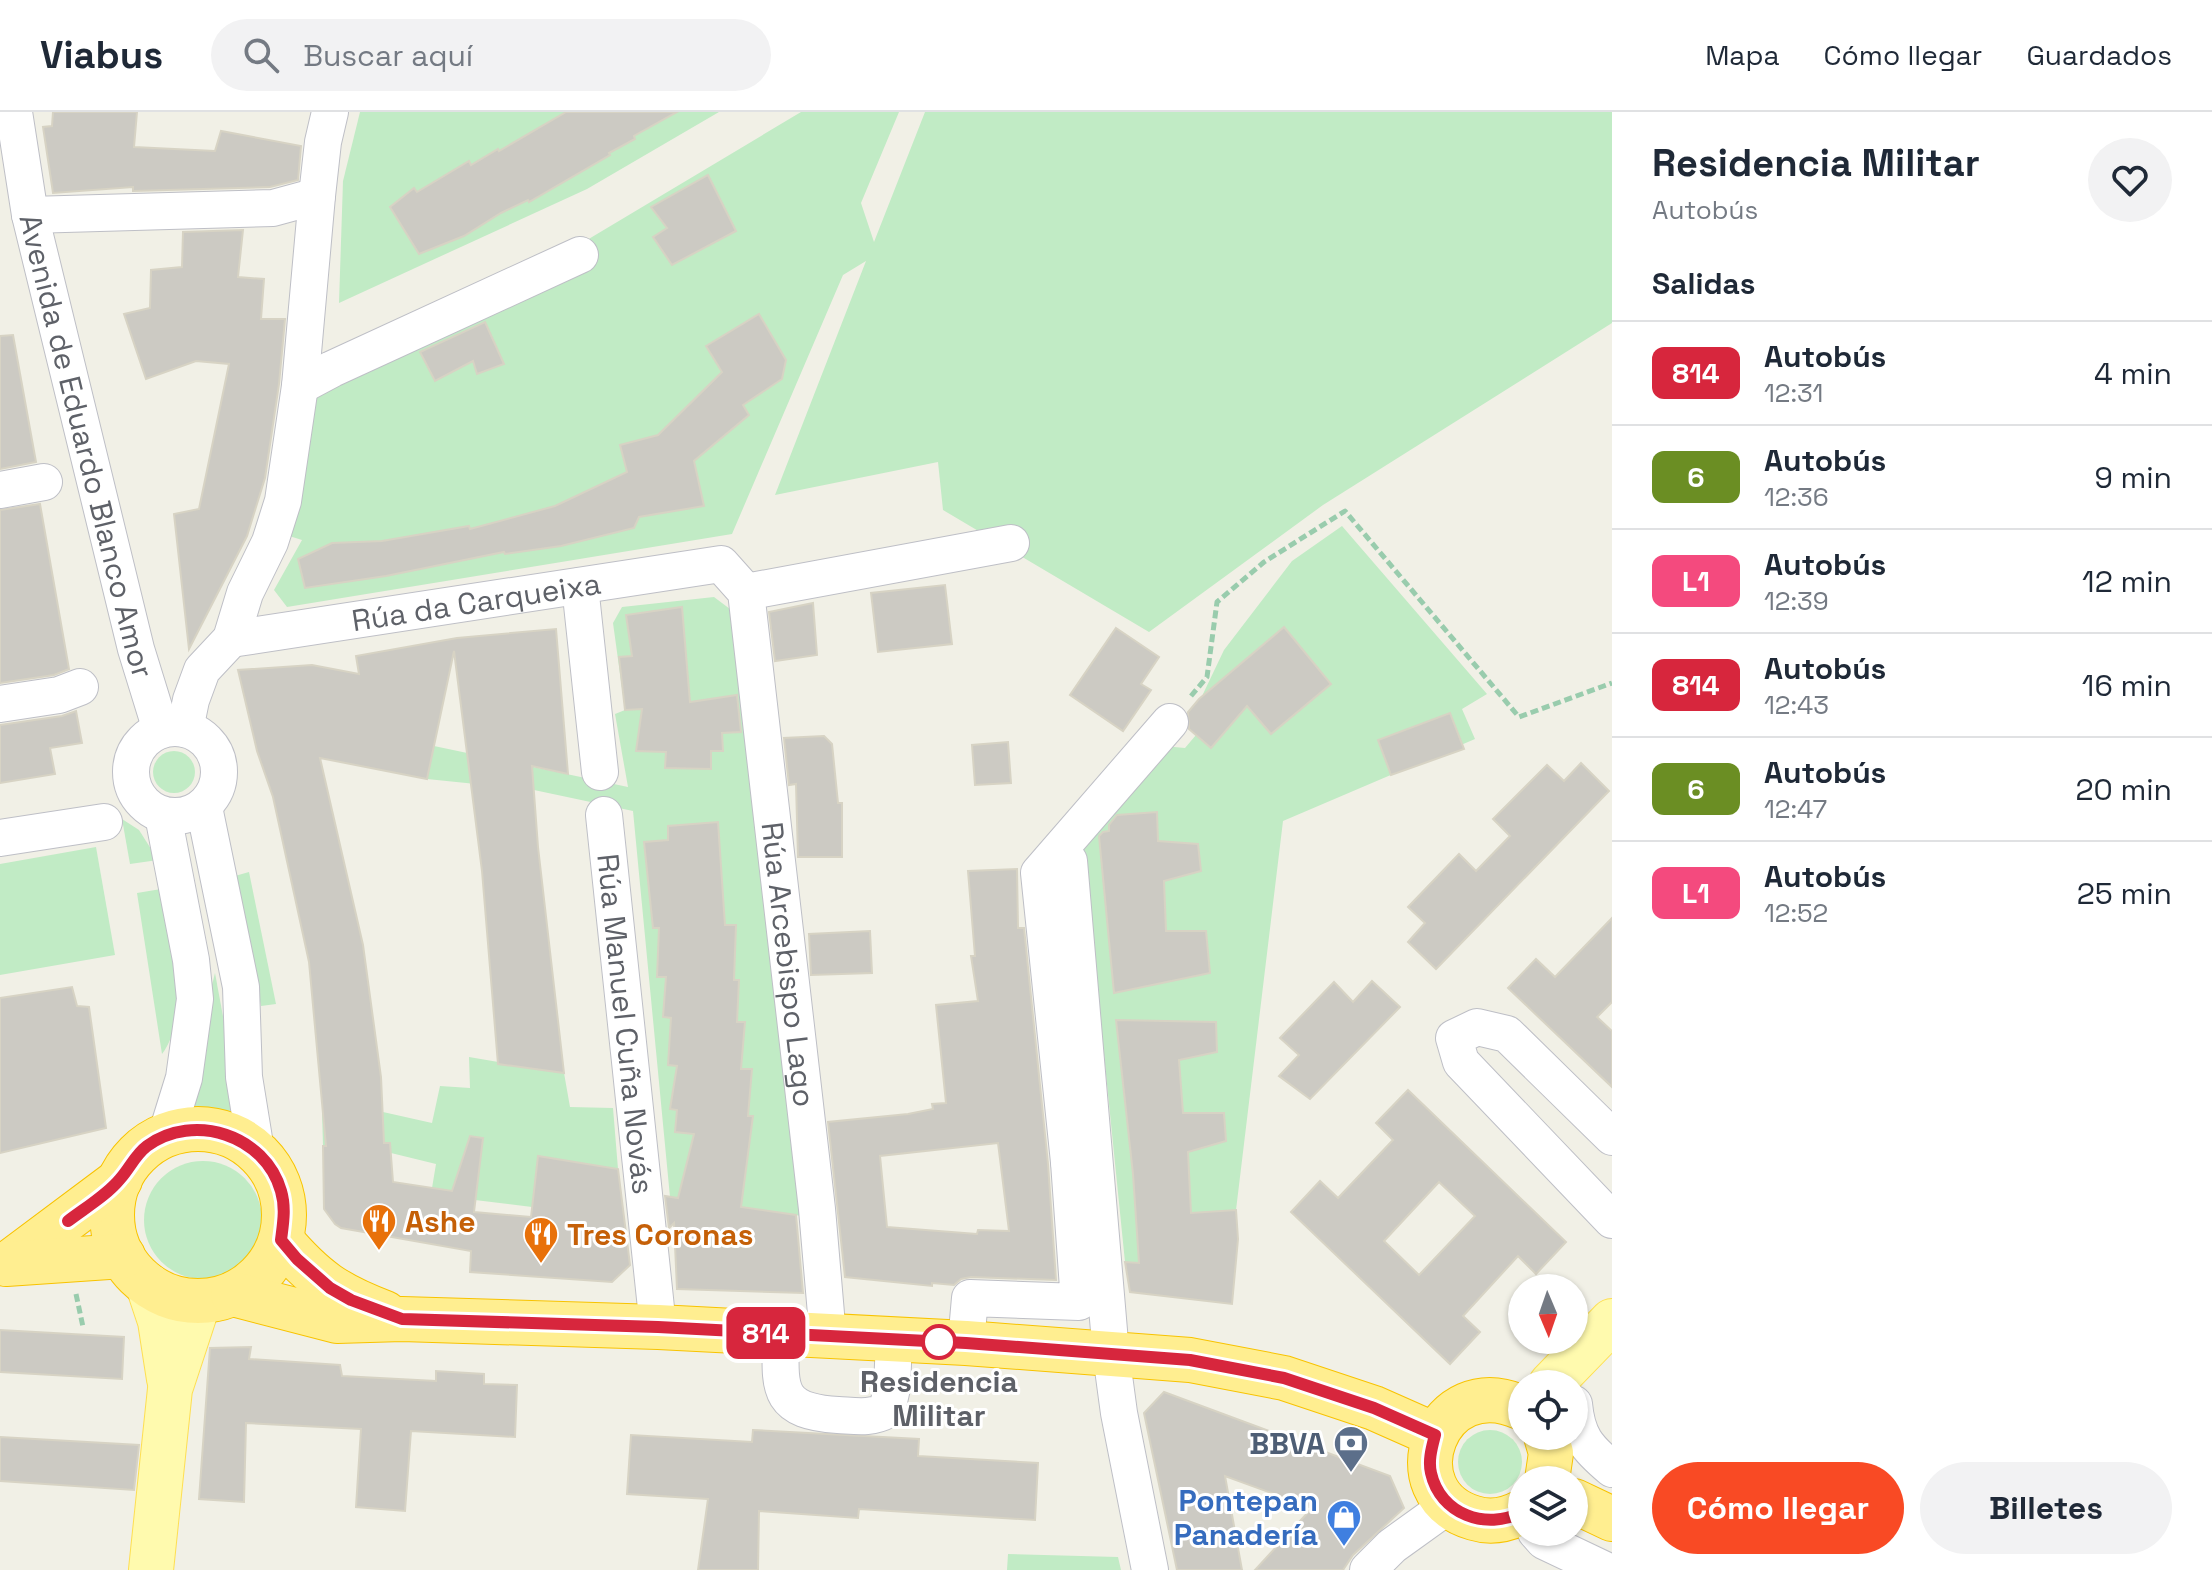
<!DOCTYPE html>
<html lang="es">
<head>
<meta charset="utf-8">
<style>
  :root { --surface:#fff; --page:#f2f2f3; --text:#1f2937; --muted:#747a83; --line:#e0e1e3; --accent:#f94a24 }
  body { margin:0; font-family:"Space Grotesk",sans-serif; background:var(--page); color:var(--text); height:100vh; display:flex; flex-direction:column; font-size:30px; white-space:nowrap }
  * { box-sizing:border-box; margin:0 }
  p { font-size:26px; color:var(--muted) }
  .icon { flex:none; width:44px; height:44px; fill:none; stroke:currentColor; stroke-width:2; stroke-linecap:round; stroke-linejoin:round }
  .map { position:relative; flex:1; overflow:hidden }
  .sheet { display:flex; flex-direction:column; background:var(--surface); width:600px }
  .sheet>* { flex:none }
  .badge { padding:0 16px; border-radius:12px; font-size:28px; line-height:52px }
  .needle { width:52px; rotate:178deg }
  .buttons { position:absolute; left:1508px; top:1162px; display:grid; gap:16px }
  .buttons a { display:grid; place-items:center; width:80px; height:80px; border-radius:50%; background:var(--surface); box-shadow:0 2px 6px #0004; font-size:40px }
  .map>.badge { position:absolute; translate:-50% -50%; box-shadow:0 0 0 4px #fff }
  h2 { padding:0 40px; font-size:30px; line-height:72px }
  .round { display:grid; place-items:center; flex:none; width:84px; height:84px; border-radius:42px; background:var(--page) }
  .summary { display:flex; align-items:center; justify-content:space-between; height:136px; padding:0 40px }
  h1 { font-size:38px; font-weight:600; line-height:60px }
  .cta { display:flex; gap:16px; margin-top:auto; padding:16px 40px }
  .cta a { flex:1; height:92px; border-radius:48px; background:var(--accent); color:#fff; font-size:32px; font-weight:600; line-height:92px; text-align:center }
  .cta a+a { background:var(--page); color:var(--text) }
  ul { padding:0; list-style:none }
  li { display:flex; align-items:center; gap:24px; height:104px; padding:0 40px; border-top:2px solid var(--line) }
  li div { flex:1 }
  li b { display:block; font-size:30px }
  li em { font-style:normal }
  li .badge { min-width:88px; font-weight:700; text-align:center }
  header { display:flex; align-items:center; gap:48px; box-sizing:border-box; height:112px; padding:0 40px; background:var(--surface); border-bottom:2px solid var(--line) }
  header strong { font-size:38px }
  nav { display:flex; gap:44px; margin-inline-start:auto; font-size:28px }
  .search { width:560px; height:72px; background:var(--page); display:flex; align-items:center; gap:20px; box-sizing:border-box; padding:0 28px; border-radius:44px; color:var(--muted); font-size:30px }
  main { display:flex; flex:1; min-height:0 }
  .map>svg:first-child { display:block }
  .green { fill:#c1ebc5 }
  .building { fill:#cccac3; stroke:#d7d3c4; stroke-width:2; fill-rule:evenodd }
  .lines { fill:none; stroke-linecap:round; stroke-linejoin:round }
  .minor-casing { stroke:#bebfc6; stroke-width:38 }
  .major-casing { stroke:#fedf52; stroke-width:46 }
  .highway-casing { stroke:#f8c300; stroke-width:46 }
  .path { stroke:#99ccad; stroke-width:5; stroke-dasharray:8 4; stroke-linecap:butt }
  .minor { stroke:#fff; stroke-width:36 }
  .major { stroke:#fffaae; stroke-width:44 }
  .highway { stroke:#ffee90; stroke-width:44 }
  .line-casing { stroke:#fff; stroke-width:18 }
  .line { stroke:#d7263d; stroke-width:12 }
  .stop-dot { fill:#fff; stroke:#d7263d; stroke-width:4 }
  .labels { text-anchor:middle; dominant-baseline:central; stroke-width:6; stroke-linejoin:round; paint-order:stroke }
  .street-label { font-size:30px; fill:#5e6168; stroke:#fff }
  .food-label { font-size:30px; font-weight:bold; fill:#c56008; stroke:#fff; text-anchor:start }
  .stop-label { font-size:30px; font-weight:bold; fill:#5e6168; stroke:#fff }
  .service-label { font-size:30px; font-weight:bold; fill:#4e5e75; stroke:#fff; text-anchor:end }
  .shop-label { font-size:30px; font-weight:bold; fill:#366cbe; stroke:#fff; text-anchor:end }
</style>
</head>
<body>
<header>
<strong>Viabus</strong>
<div class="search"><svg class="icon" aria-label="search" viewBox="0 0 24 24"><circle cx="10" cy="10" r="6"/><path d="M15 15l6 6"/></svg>Buscar aquí</div>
<nav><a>Mapa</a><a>Cómo llegar</a><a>Guardados</a></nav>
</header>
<main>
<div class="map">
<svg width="1612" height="1458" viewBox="0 0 1612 1458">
  <rect width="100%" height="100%" fill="#f1f0e6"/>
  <!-- green -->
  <g class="green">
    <polygon points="360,0 719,0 587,77 339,191 343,69"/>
    <polygon points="801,0 899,0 861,91 874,130 925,0 1612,0 1612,211 1323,393 1149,520 943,398 938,350 775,383 866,149 843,163 732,422 287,495 274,478 302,428 286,423 315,277 587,128"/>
    <polygon points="1342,414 1487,582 1462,597 1475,627 1283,709 1236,1098 1191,1101 1190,1071 1166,1071 1151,1151 1125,1150 1082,725 1163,634 1185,636 1196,623 1203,582 1224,538 1292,449"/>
    <polygon points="714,485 734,500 802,1104 670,1085 633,699 534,678 427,667 434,634 628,675 615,602 625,598 613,511 622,495"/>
    <circle cx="174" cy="660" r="21"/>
    <polygon points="122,707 139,718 158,748 130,752"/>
    <polygon points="96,735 115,843 0,863 0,752"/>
    <polygon points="249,760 276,892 261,894 235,764"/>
    <path d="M161 777C170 823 193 901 162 942L137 781Z"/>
    <polygon points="215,861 242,1007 180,999"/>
    <polygon points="469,945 564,961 570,995 613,996 618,1057 538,1045 532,1095 475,1088 452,1079 432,1076 436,1052 391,1041 390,1031 371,1029 323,1034 322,1000 383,1000 432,1011 440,974 470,976"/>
    <circle cx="203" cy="1108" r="59"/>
    <circle cx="1490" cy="1350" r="32"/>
    <polygon points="1008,1442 1118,1445 1121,1458 1007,1458"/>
  </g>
  <!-- building -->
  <g class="building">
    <polygon points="53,0 137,0 134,35 215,39 221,19 301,34 298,68 270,75 133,79 133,75 53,81 43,15 52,14"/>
    <polygon points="566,0 677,0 634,24 635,27 609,41 610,43 529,90 528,88 501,101 464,124 419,142 390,95 414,76 417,80 469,49 471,53 498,37 499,39"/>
    <polygon points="708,63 736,119 672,153 653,125 667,116 651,95"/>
    <polygon points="243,118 238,165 264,167 261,207 285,207 279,272 265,366 247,424 189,537 174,402 199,397 229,252 196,249 146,267 124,202 150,196 151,158 182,155 183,120"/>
    <polygon points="759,202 786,248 782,267 743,293 749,303 694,349 704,394 639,405 634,416 561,434 505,442 504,440 386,464 305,476 298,447 332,431 382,429 469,414 470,417 555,394 627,360 620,333 658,323 722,260 706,234"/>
    <polygon points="485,210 504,252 477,262 473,249 435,269 420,240"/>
    <polygon points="13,223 36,350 0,357 0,224"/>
    <polygon points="40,392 69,557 54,563 0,571 0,398"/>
    <polygon points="945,473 952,532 878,540 871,481"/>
    <polygon points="813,491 817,543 775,549 769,500"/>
    <polygon points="682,495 690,590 737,583 741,620 722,621 723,639 711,639 711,657 665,656 666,640 636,639 642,597 625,598 619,545 632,544 626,503"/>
    <polygon points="1284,515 1331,572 1271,622 1247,594 1211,636 1189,617 1188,600 1199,587"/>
    <polygon points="1116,516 1159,545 1141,572 1151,578 1123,619 1070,583"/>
    <polygon points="556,517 568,662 532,654 538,735 564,961 498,952 482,759 454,539 427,667 320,646 363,833 381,965 384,1031 390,1031 393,1070 452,1079 470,1024 483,1026 474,1100 531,1105 538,1044 618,1057 630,1153 612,1170 470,1160 471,1139 341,1116 335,1112 324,1097 323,1034 326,1034 309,850 273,685 257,639 238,558 312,553 359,562 356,544 457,526"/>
    <polygon points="76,599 82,631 50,636 55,662 0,671 0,613 62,604"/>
    <polygon points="1450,601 1464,637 1391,663 1378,628"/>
    <polygon points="824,624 832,632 838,691 842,691 842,745 798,745 796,672 789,673 784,626"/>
    <polygon points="1008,630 1011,671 975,673 972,633"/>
    <polygon points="1581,651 1609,679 1436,857 1408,830 1425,811 1408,795 1459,742 1476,759 1510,724 1493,707 1547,653 1564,669"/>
    <polygon points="1157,700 1158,729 1198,732 1201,759 1164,769 1166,819 1206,819 1210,861 1114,881 1099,724 1103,720 1109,719 1109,713 1117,703"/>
    <polygon points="718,710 725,813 736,813 734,868 739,868 737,910 745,910 741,957 752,957 748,1004 753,1004 741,1095 796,1103 803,1181 677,1177 674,1111 669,1116 665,1084 678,1086 694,1022 675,1020 677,998 670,997 677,954 668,953 671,906 663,905 666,865 657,865 659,816 653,816 644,730 668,728 668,714"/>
    <path d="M1017 757 1018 816H1024L1048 1052 1056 1168 971 1165 961 1167 954 1173 932 1171V1174L845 1165 828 1010 908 1002 933 997 932 992 946 991 936 893 978 889 971 844H975L968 759ZM998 1031 1009 1119 978 1118 977 1122 887 1115 880 1044Z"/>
    <polygon points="1612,806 1612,890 1597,905 1612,919 1612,975 1508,876 1536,847 1555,865"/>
    <polygon points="870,819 872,861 811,863 809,822"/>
    <polygon points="1372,869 1400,895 1310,987 1279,964 1299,943 1280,926 1334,870 1353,890"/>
    <polygon points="72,875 77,894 89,895 106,1016 0,1041 0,886"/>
    <polygon points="1116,908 1216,910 1217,940 1179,948 1183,1001 1224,1001 1226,1029 1188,1040 1191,1101 1236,1098 1238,1127 1232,1192 1130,1180 1125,1150 1139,1151 1133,1062"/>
    <path d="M1408 978 1566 1130 1536 1162 1518 1144 1463 1204 1480 1220 1450 1252 1291 1100 1320 1069 1338 1086 1393 1028 1376 1011ZM1439 1070 1475 1104 1419 1163 1384 1129Z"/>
    <polygon points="0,1218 124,1225 122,1267 0,1260"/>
    <polygon points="251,1235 249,1247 340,1253 342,1264 436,1269 436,1259 484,1262 484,1272 517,1273 515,1325 411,1319 405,1399 356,1395 361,1317 246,1311 244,1390 199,1387 210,1236"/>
    <polygon points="1164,1280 1390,1364 1404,1396 1353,1443 1343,1458 1255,1458 1312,1396 1225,1364 1242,1458 1177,1458 1144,1301"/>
    <polygon points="753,1318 919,1327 918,1344 1038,1351 1035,1408 859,1397 858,1406 759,1399 758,1458 698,1458 708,1387 627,1382 631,1323 752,1330"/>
    <polygon points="0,1325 139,1333 134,1378 0,1369"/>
  </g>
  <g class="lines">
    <!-- minor casing -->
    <g class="minor-casing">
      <g id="minor">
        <path id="s1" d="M14 0 30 103 136 537 161 618"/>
        <polyline points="30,103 273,96 317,84"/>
        <polyline points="300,274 332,257 580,143"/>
        <polyline points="0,378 44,370"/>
        <polyline points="580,474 600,660"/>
        <polyline points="746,480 1011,431"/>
        <path id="s2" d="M231 527 721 452 746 480 817 1097 828 1225"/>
        <polyline points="0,592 59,583 80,575"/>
        <circle cx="175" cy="660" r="44"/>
        <polyline points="185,617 191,588 202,558 231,527 245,481 270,430 283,389 300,274 317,84 323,30 330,0"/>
        <polyline points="204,695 241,875 244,965 256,1039"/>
        <polyline points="163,703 191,848 195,887 184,966 166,1024"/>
        <path id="s3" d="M604 703 658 1215"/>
        <polyline points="0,726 104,710"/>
        <polyline points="1069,749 1111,1242 1119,1301 1150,1458"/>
        <polyline points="1612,1025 1507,922 1477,915 1454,926 1461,950 1612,1108"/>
        <polyline points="1069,1050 1039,761 1170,610"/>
        <path d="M781 1222C780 1276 775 1299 838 1303 856 1304 871 1307 887 1298L892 1276 894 1228"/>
        <polyline points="966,1231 970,1186 1079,1190 1069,1050 1076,1028"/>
        <path d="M1574 1292C1577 1325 1587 1336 1612 1357"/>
        <polyline points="1536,1420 1544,1429 1605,1458"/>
        <polyline points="1368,1458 1392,1434 1449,1393"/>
      </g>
    </g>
    <!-- major casing -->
    <g class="major-casing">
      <g id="major">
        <polyline points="148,1173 160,1209 169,1267"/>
        <polyline points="1551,1272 1612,1209"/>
        <polyline points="151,1458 170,1277 199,1189"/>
      </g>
    </g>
    <!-- highway casing -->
    <g class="highway-casing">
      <g id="highway">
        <circle cx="198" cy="1103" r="86"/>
        <path d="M281 1128C315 1168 337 1183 385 1201"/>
        <polyline points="9,1151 120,1068"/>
        <polyline points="6,1152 123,1144"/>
        <polyline points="233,1182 337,1209 402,1207 658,1215 966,1231 1190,1248 1284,1266 1374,1296 1435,1323"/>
        <path d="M1522 1296C1436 1256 1391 1382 1474 1406 1490 1411 1507 1408 1522 1400"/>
        <polyline points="1546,1324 1551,1341 1547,1368"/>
        <polyline points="1574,1389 1612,1407"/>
      </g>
    </g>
    <!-- path -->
    <g class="path">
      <polyline points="1191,584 1207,565 1217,490 1264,450 1345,399 1519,605 1612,571"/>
      <polyline points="76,1182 83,1215"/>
    </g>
    <!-- minor -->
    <use href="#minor" class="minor"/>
    <!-- major -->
    <use href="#major" class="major"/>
    <!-- highway -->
    <use href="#highway" class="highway"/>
  </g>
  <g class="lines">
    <!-- line casing -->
    <g class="line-casing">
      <path id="line" d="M68 1109C85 1096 107 1083 120 1067 130 1056 135 1043 147 1034 194 1000 265 1023 281 1079 286 1096 283 1112 281 1128L297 1147 330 1176 351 1188 402 1207 658 1215 966 1231 1190 1248 1284 1266 1374 1296 1435 1323C1432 1335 1428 1348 1431 1361 1440 1402 1486 1419 1522 1400"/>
    </g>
    <!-- line -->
    <use href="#line" class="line"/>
  </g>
  <!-- icons -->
  <defs>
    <g id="restaurant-pin" transform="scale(1.8)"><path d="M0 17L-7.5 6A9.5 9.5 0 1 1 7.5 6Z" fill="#e8710a" stroke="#fff"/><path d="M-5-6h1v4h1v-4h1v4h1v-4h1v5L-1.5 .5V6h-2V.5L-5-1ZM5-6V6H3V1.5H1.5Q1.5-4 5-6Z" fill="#fff"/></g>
    <g id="bank-pin" transform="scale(1.8)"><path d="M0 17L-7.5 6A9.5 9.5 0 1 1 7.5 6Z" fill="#5c6f8a" stroke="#fff"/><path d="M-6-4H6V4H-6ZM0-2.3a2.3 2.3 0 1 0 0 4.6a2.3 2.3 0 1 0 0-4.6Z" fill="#fff"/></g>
    <g id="shop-pin" transform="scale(1.8)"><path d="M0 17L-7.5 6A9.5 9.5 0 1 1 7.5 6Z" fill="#3f7fe0" stroke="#fff"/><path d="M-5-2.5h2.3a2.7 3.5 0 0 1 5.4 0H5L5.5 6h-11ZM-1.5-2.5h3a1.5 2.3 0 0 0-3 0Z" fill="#fff"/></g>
  </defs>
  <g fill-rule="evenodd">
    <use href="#restaurant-pin" x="379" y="1109"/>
    <use href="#restaurant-pin" x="541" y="1122"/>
    <use href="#bank-pin" x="1351" y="1331"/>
    <use href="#shop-pin" x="1344" y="1405"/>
  </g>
  <!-- markers -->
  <circle class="stop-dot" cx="939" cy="1230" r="16"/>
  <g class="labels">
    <!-- street labels -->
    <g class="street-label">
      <text stroke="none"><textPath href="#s1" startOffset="342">Avenida de Eduardo Blanco Amor</textPath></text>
      <text stroke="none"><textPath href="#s2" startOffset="248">Rúa da Carqueixa</textPath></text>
      <text stroke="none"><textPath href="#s2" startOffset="908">Rúa Arcebispo Lago</textPath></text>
      <text stroke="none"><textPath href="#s3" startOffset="210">Rúa Manuel Cuña Novás</textPath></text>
    </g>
    <!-- food labels -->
    <g class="food-label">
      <text x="405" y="1109">Ashe</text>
      <text x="567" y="1122">Tres Coronas</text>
    </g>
    <!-- stop labels -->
    <g class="stop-label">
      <text x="939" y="1269">Residencia<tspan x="939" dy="34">Militar</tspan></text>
    </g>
    <!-- service labels -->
    <g class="service-label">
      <text x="1325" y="1331">BBVA</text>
    </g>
    <!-- shop labels -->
    <g class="shop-label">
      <text x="1318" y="1388">Pontepan<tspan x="1318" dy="34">Panadería</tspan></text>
    </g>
  </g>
</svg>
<div class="buttons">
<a><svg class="needle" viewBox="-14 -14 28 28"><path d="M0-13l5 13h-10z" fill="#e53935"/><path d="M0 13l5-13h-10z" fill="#747a83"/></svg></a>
<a><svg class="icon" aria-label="locate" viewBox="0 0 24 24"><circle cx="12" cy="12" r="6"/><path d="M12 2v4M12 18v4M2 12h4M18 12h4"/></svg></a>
<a><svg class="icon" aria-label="layers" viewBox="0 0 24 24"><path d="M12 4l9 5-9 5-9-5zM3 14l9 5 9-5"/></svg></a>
</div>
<b class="badge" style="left:766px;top:1221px;background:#d7263d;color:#fff">814</b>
</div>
<section class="sheet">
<div class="summary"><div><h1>Residencia Militar</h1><p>Autobús</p></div><a class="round"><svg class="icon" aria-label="heart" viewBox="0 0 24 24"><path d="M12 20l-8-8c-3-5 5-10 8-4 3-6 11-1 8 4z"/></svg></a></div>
<h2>Salidas</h2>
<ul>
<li><span class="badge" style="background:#d7263d;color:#fff">814</span><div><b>Autobús</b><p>12:31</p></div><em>4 min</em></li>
<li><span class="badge" style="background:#6b8e23;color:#fff">6</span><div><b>Autobús</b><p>12:36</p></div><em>9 min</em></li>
<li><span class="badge" style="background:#f44a7e;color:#fff">L1</span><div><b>Autobús</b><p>12:39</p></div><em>12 min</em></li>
<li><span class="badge" style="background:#d7263d;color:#fff">814</span><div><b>Autobús</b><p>12:43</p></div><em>16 min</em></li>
<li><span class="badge" style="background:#6b8e23;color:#fff">6</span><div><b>Autobús</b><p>12:47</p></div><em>20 min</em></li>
<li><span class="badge" style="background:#f44a7e;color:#fff">L1</span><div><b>Autobús</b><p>12:52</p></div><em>25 min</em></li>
</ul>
<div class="cta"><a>Cómo llegar</a><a>Billetes</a></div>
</section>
</main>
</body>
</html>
